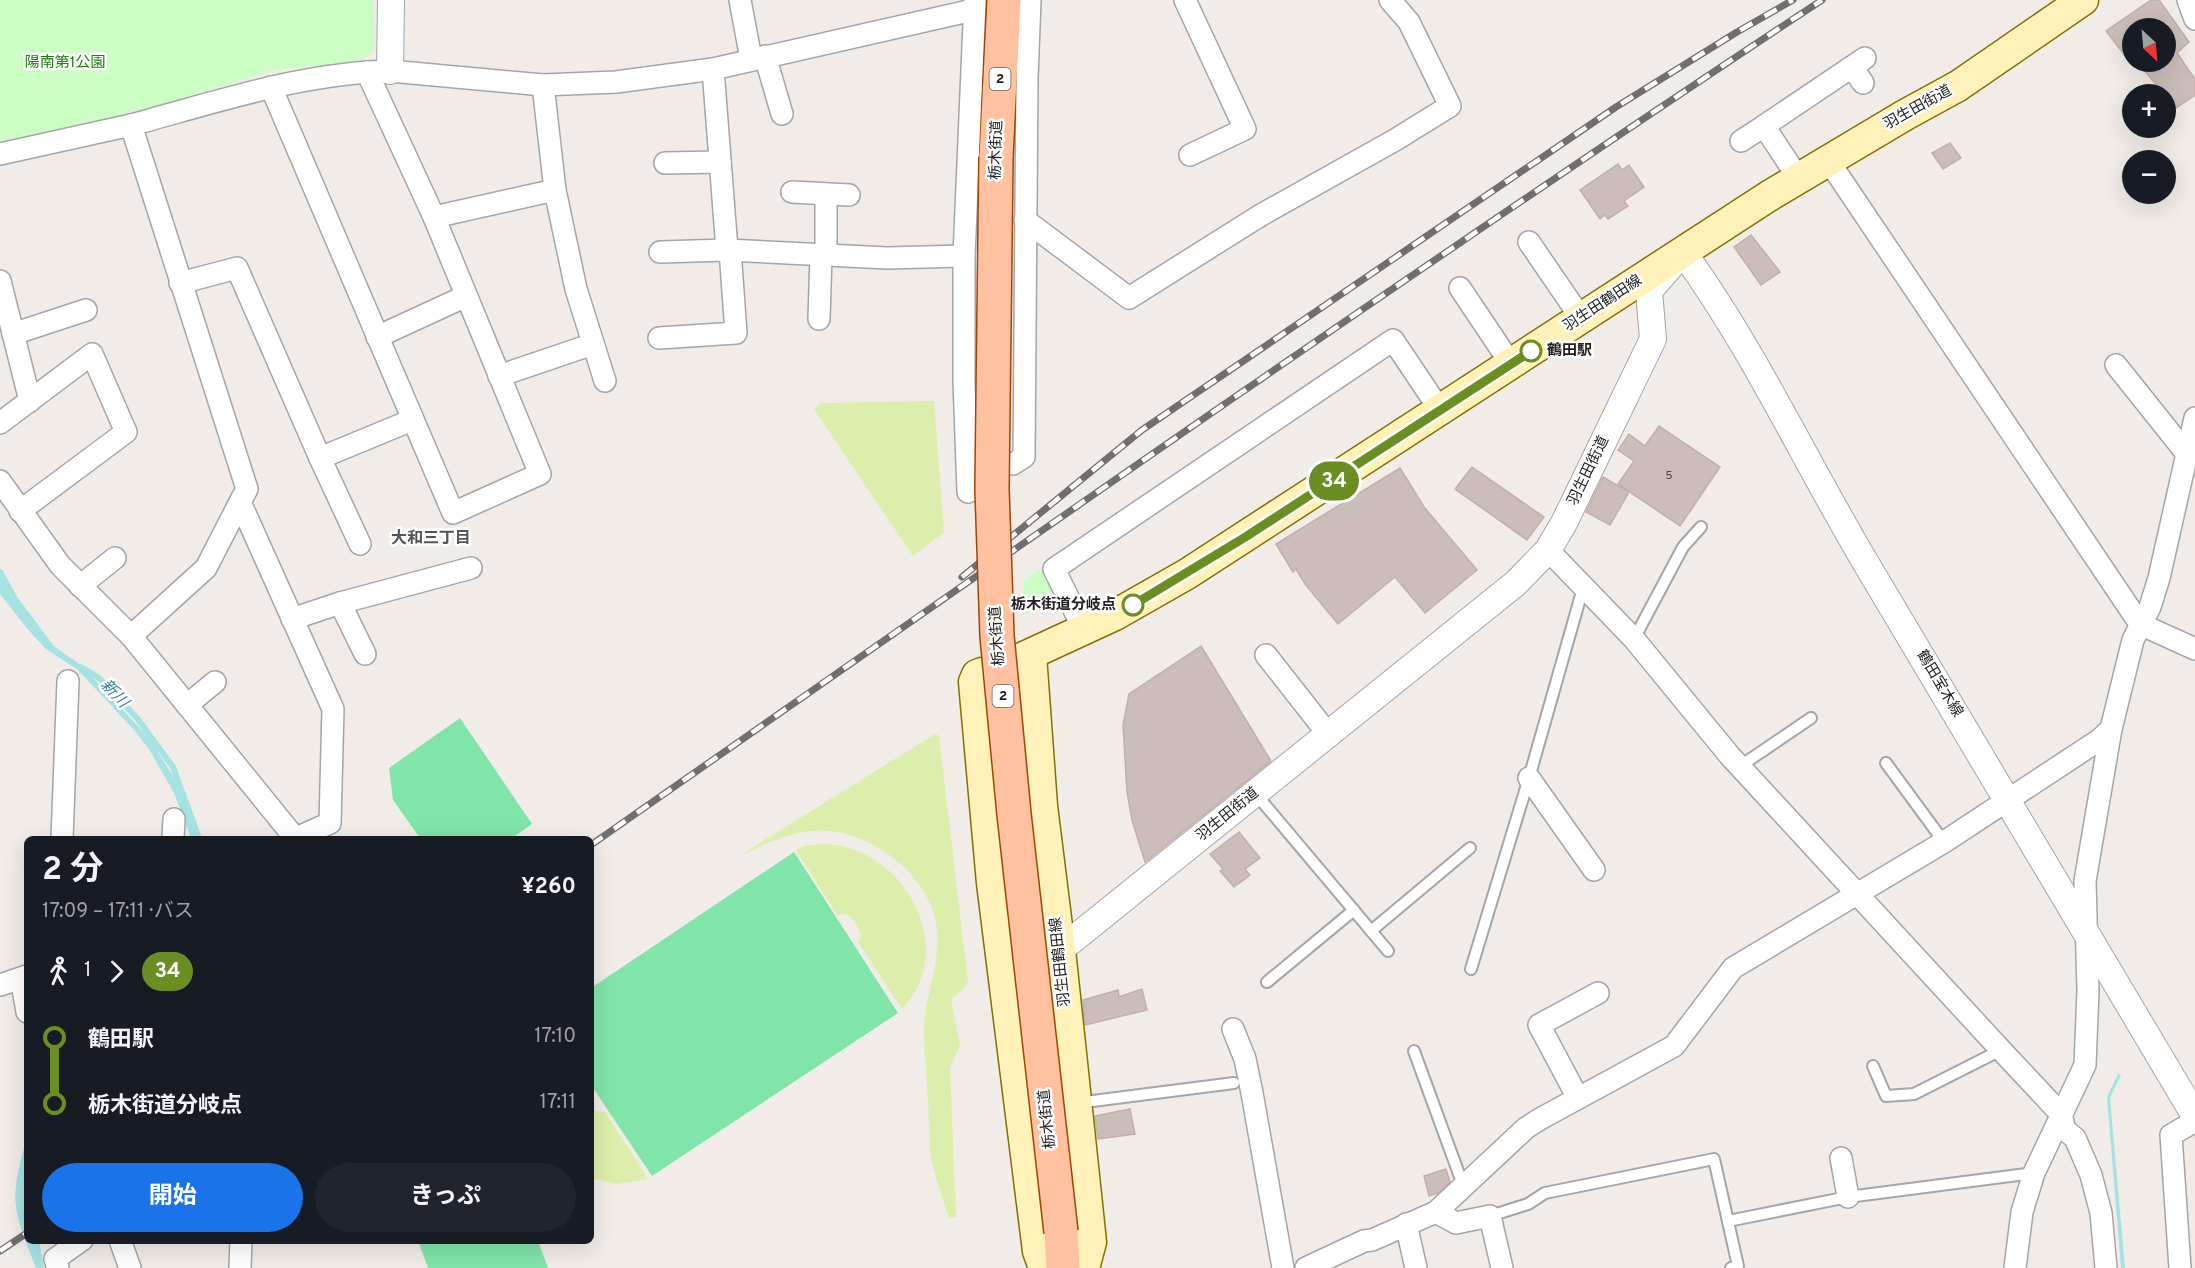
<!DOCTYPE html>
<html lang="ja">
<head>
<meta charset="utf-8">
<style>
  :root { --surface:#171b24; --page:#20242c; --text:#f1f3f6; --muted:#9ea1a6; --accent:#1a73e8 }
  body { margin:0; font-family:Overpass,"Noto Sans JP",sans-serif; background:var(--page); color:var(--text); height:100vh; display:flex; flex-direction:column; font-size:22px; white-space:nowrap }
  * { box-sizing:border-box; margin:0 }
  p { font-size:20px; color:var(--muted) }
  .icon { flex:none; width:33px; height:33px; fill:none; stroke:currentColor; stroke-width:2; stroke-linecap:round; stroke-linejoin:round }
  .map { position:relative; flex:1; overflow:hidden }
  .side { position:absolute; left:24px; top:836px; width:570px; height:408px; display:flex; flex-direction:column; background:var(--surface); border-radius:9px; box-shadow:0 6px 24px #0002 }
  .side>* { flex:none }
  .badge { padding:0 12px; border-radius:20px; font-size:21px; line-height:39px }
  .needle { width:39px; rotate:154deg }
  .tools { position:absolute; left:2122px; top:18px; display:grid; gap:12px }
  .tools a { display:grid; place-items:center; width:54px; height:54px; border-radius:50%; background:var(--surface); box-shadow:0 6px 24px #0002; font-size:30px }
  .map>.badge { position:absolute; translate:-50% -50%; box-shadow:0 0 0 3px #fff }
  .legs { display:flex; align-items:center; gap:9px; height:66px; padding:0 18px; font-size:20px }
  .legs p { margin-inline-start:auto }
  .head { display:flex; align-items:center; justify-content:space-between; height:102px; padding:0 18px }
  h1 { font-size:33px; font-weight:700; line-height:45px }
  .primary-button { display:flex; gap:12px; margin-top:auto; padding:12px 18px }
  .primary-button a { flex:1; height:69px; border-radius:36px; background:var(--accent); color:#fff; font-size:24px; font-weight:700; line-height:69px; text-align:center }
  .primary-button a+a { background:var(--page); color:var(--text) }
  ul { padding:0 18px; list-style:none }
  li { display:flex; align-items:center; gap:21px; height:66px; font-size:22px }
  li i { display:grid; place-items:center; width:9px; height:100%; margin:0 8px; background:currentColor }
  li i::after { content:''; width:15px; height:15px; margin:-8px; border:4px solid; border-radius:50%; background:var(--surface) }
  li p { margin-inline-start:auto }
  li:first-child i { background:linear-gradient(#0000 50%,currentColor 0) }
  li:last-child i { background:linear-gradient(currentColor 50%,#0000 0) }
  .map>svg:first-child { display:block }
  .grass { fill:#dbeeab }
  .park { fill:#ccfdc4 }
  .pitch { fill:#81e5a9 }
  .water { fill:#a6e2e2 }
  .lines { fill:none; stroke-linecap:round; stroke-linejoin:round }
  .stream { stroke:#a6e2e2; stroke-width:6 }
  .building { fill:#cabdba; stroke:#c5afa9; stroke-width:1.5 }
  .service-casing { stroke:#a5a5a5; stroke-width:14 }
  .minor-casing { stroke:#a5a5a5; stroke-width:24 }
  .tertiary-casing { stroke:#a5a5a5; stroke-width:28 }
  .secondary-casing { stroke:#817200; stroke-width:33 }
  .primary-casing { stroke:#9f4700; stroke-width:36 }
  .service { stroke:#fff; stroke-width:10 }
  .minor { stroke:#fff; stroke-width:21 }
  .tertiary { stroke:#fff; stroke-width:26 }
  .secondary { stroke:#fef2ba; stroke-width:30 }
  .primary { stroke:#ffc1a0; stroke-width:33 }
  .rail-casing { stroke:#6f6f6f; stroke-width:7 }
  .rail { stroke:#fff; stroke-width:4.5; stroke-dasharray:14; stroke-linecap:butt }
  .primary-bridge-casing { stroke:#9f4700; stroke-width:36; stroke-linecap:butt }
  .primary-bridge { stroke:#ffc1a0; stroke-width:33 }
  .line-1-casing { stroke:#fff; stroke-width:14 }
  .line-1 { stroke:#6b8e23; stroke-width:9 }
  .stop-1-dot { fill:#fff; stroke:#6b8e23; stroke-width:3 }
  .labels { text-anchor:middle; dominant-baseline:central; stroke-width:5; stroke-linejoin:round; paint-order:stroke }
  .number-label { font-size:12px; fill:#4b4847 }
  .shield { fill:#fff; stroke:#646464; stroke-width:1.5 }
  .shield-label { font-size:14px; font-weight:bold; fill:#212121 }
  .park-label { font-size:15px; fill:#178406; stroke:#fff }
  .street-label { font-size:15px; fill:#212121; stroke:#fff }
  .stop-label { font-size:15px; font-weight:bold; fill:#212121; stroke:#fff; text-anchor:start }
  .neighbourhood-label { font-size:16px; font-weight:bold; fill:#545454; stroke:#fff }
  .water-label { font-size:16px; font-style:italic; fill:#3b7e97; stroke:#fff }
</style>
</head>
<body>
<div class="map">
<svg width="2195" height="1268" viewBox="0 0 2195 1268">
  <rect width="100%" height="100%" fill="#f2ece8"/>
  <!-- grass -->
  <g class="grass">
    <polygon points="934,401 944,532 913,556 814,409 821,403"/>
    <path d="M935 734 939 736 968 982 963 990 951 999 960 1045 950 1068 956 1217 949 1218C944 1201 937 1184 933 1166 929 1152 930 1136 929 1121 928 1092 925 1064 924 1035 923 997 943 962 936 923 927 871 864 826 812 831 786 833 762 846 739 856Z"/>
    <path d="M824 844C903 846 961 948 902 1009L858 942 861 935 855 922 847 914 837 915 796 850 803 846Z"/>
    <polygon points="591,1105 595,1111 605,1112 648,1179 617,1184 591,1178"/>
  </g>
  <!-- park -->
  <g class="park">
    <polygon points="0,0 374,0 374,50 363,60 271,71 129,115 0,143"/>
    <polygon points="1045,566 1060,598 1025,615 1023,580"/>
  </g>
  <!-- pitch -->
  <g class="pitch">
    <polygon points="460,718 532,824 512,838 420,838 393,800 389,768"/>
    <polygon points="794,852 898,1013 652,1176 591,1085 591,988"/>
    <polygon points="418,1241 538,1241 548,1268 428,1268"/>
  </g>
  <!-- water -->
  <g class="water">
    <polygon points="0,573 15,602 45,640 81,665 149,738 173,776 198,838 191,838 174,793 149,749 134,730 78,670 46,649 30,632 0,594"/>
    <polygon points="2118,1074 2121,1075 2110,1098 2125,1268 2121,1268 2107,1097"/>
    <path d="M27 1138 24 1202 27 1220V1240L34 1241 43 1268H36C29 1250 21 1232 17 1213 12 1188 20 1162 27 1138Z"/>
  </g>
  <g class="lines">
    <!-- stream -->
    <g class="stream">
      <polyline points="0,572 15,599 51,647"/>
      <polyline points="81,667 99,678 137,718 173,767 199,838"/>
      <polyline points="36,1240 41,1268"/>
    </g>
  </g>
  <!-- building -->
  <g class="building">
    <polygon points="2151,0 2159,0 2189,42 2177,53 2195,79 2195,95 2176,108 2137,62 2166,62 2166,28 2133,28 2133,66 2106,31"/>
    <polygon points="1950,143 1961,158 1943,169 1932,153"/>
    <polygon points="1618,164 1622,170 1629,165 1644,187 1624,201 1628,206 1608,219 1605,215 1600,219 1580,190"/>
    <polygon points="1751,235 1780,272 1761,285 1734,247"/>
    <polygon points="1659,426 1720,467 1680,526 1618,484 1634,461 1618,450 1629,434 1645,446"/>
    <polygon points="1472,467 1544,517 1527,540 1455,489"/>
    <polygon points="1400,468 1424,507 1477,570 1425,613 1395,577 1338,624 1305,584 1296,569 1293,572 1276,544"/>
    <polygon points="1603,477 1629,492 1610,525 1586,512"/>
    <polygon points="1201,646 1271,761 1145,862 1132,820 1127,792 1123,725 1129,694"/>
    <polygon points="1239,832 1260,858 1245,869 1250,875 1234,887 1220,871 1223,869 1210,854"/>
    <polygon points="1142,989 1147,1010 1085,1025 1083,1000 1118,990 1119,997"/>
    <polygon points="1130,1109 1135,1134 1098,1139 1095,1116"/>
    <polygon points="1446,1169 1450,1182 1438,1193 1429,1196 1424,1176"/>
  </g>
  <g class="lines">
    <!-- service casing -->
    <g class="service-casing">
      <g id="service">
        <polyline points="1634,639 1683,547 1701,527"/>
        <polyline points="1886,763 1944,842"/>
        <polyline points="1739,767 1811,718"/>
        <polyline points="1255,793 1388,951"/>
        <polyline points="1371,931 1470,848"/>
        <polyline points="1471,969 1529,778 1583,588"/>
        <polyline points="1267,982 1354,910"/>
        <polyline points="1414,1051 1463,1185"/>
        <polyline points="1873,1066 1886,1096 1914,1094 2001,1050"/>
        <polyline points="1077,1103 1234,1083"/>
        <polyline points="1490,1216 1528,1204 1545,1193 1714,1159 1738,1266 1731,1268"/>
        <polyline points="1728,1221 1848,1197 2034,1173"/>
      </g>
    </g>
    <!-- minor casing -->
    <g class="minor-casing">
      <g id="minor">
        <polyline points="740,0 751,59"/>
        <polyline points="975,0 964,256 964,381 968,492 975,487"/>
        <polyline points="1185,0 1245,129 1190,155"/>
        <polyline points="2188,0 2195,19"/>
        <polyline points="765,56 782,114"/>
        <polyline points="1852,67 1863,83"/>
        <polyline points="713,69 727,250"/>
        <polyline points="543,85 555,190 576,289 605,381"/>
        <polyline points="271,87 453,513 540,474 434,217 367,72"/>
        <path d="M131 125C216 102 302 73 390 71L543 85 616 82 713 69 973 10"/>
        <polyline points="1741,141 1764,126"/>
        <polyline points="0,154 131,125 247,489 240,502 333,709 330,823 296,838"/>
        <polyline points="1828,160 2140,624 2195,649"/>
        <polyline points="665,163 720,162"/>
        <polyline points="1799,179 1764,126 1865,58"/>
        <polyline points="792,192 849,195"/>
        <polyline points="826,194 826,255"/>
        <polyline points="434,217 555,190"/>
        <polyline points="1025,220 1129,298 1261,215 1395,140 1450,106 1409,22 1390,0"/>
        <polyline points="1529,242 1581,318"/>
        <polyline points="660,252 727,250 887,258 964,256"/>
        <polyline points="0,281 30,401"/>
        <polyline points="180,283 237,268 320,458"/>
        <polyline points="1460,288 1511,364"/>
        <polyline points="819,319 821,255"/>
        <polyline points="13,334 86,310"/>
        <polyline points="377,337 466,296"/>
        <polyline points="659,338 736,333 730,250"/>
        <polyline points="2116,365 2187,454"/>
        <polyline points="499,376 593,344"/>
        <polyline points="0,423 92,354 126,432 20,511"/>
        <polyline points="1013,464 1024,457 1027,78 1030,0"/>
        <polyline points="0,481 60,565 131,636 295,838"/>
        <polyline points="360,544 320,458 412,420"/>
        <polyline points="1548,550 1634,639 1730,756 2001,1050 2061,1114 2065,1130 2075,1138 2091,1175 2101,1213 2106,1268"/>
        <polyline points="80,586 115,558"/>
        <polyline points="340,603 365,654"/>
        <polyline points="292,619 340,603 471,568"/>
        <polyline points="1084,630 1054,569 1393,340 1440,410"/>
        <polyline points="131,636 206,568 240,502"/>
        <polyline points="1266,655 1328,734"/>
        <polyline points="187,705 215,682"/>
        <polyline points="1529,778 1594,870"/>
        <polyline points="62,838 68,681"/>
        <polyline points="173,838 174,819"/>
        <polyline points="21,978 27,1012"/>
        <polyline points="0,985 27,976"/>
        <polyline points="1233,1029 1245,1059 1252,1093 1283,1268"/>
        <polyline points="1578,1098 1539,1025 1598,993"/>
        <polyline points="1841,1158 1848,1197"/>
        <polyline points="1436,1212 1456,1223 1490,1216 1502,1268"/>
        <polyline points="1406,1224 1416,1268"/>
        <polyline points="120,1240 130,1268"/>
        <polyline points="58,1268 55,1259 82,1240"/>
        <polyline points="240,1268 241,1240"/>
        <polyline points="1306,1268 1364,1241 1372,1240 1436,1212 1526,1128 1540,1119 1674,1046 1733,968 1944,842 2099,740 2111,729"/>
        <polyline points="2015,1268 2022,1212 2034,1173 2085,1065 2088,991 2085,881 2111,729 2133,640 2150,607 2159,578 2195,418"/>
        <polyline points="2180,1268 2171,1135 2195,1121"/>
      </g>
    </g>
    <!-- tertiary casing -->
    <g class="tertiary-casing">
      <g id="tertiary">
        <polyline points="390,71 391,0"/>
        <path d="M1060 950 1516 583 1548 550 1564 523 1653 339 1649 291 1683 252C1754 350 1805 461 1867 565 1976 749 2086 932 2195 1116"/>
      </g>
    </g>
    <!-- secondary casing -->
    <g class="secondary-casing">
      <g id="secondary">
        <polyline points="1031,655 1042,806 1060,950 1091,1242 1084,1268"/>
        <polyline points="1022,658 1115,615 1187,574 1769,196 1905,115 1958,86 2083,0"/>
        <polyline points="982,673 977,675 974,682 992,883 1038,1251 1044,1268"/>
      </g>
    </g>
    <!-- primary casing -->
    <g class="primary-casing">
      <g id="primary">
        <polyline points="996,157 1004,0"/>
        <polyline points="1061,1232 1063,1268"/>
      </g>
    </g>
    <!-- service -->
    <use href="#service" class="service"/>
    <!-- minor -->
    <use href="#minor" class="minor"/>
    <!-- tertiary -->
    <use href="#tertiary" class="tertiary"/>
    <!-- secondary -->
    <use href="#secondary" class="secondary"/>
    <!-- primary -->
    <use href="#primary" class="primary"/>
    <!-- rail casing -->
    <g class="rail-casing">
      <g id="rail">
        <polyline points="962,577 1142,430 1616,107 1737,32 1793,0"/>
        <path d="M591 845C999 560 1407 274 1822 0"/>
        <polyline points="0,1251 27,1233"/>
      </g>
    </g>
    <!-- rail -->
    <use href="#rail" class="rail"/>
    <!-- primary-bridge casing -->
    <g class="primary-bridge-casing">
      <polyline id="primary-bridge" points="996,157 992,489 997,636 1014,814 1061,1232"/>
    </g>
    <!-- primary-bridge -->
    <use href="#primary-bridge" class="primary-bridge"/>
  </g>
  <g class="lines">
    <!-- line-1 casing -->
    <g class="line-1-casing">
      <polyline id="line-1" points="1133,605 1247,536 1531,351"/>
    </g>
    <!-- line-1 -->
    <use href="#line-1" class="line-1"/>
  </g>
  <!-- markers -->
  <g class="stop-1-dot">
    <circle cx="1531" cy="351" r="10"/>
    <circle cx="1133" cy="605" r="10"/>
  </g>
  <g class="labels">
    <!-- number labels -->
    <g class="number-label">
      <text x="1669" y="476">5</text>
    </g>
    <!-- shield labels -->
    <g class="shield">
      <rect x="989.5" y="68" width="21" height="22" rx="4.5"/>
      <rect x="992.5" y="685" width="21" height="22" rx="4.5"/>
    </g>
    <g class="shield-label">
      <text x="1000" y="79">2</text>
      <text x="1003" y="696">2</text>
    </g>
    <!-- park labels -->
    <g class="park-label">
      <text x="65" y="63">陽南第1公園</text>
    </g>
    <!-- street labels -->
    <g class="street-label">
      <text transform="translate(1918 108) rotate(-29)">羽生田街道</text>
      <text transform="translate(997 150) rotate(-88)">栃木街道</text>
      <text transform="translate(1603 304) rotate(-33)">羽生田鶴田線</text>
      <text transform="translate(1589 471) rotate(-64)">羽生田街道</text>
      <text transform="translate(998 636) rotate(-94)">栃木街道</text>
      <text transform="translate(1939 684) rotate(59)">鶴田宝木線</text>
      <text transform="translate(1228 815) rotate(-39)">羽生田街道</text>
      <text transform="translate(1061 962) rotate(-96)">羽生田鶴田線</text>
      <text transform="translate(1048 1119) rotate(-96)">栃木街道</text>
    </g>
    <!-- stop labels -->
    <g class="stop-label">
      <text x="1547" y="351">鶴田駅</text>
      <text x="1116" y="605" text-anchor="end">栃木街道分岐点</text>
    </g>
    <!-- neighbourhood labels -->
    <g class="neighbourhood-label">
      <text x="431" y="539">大和三丁目</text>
    </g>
    <!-- water labels -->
    <g class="water-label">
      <text transform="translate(114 694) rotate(46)">新川</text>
    </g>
  </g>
</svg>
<div class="tools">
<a><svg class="needle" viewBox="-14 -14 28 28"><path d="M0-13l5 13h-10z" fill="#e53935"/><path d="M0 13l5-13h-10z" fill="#9ea1a6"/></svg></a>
<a>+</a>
<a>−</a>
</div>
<b class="badge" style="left:1334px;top:481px;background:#6b8e23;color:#fff">34</b>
<section class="side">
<div class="head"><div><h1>2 分</h1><p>17:09 – 17:11 · バス</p></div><b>¥260</b></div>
<div class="legs"><svg class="icon" aria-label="walk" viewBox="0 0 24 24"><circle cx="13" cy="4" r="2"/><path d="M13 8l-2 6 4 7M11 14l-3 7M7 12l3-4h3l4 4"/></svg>1<svg class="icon" aria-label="forward" viewBox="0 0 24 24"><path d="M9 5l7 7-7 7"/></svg><b class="badge" style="background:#6b8e23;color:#fff">34</b></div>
<ul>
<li><i style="color:#6b8e23"></i><b>鶴田駅</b><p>17:10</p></li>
<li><i style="color:#6b8e23"></i><b>栃木街道分岐点</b><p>17:11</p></li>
</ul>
<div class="primary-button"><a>開始</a><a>きっぷ</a></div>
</section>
</div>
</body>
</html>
